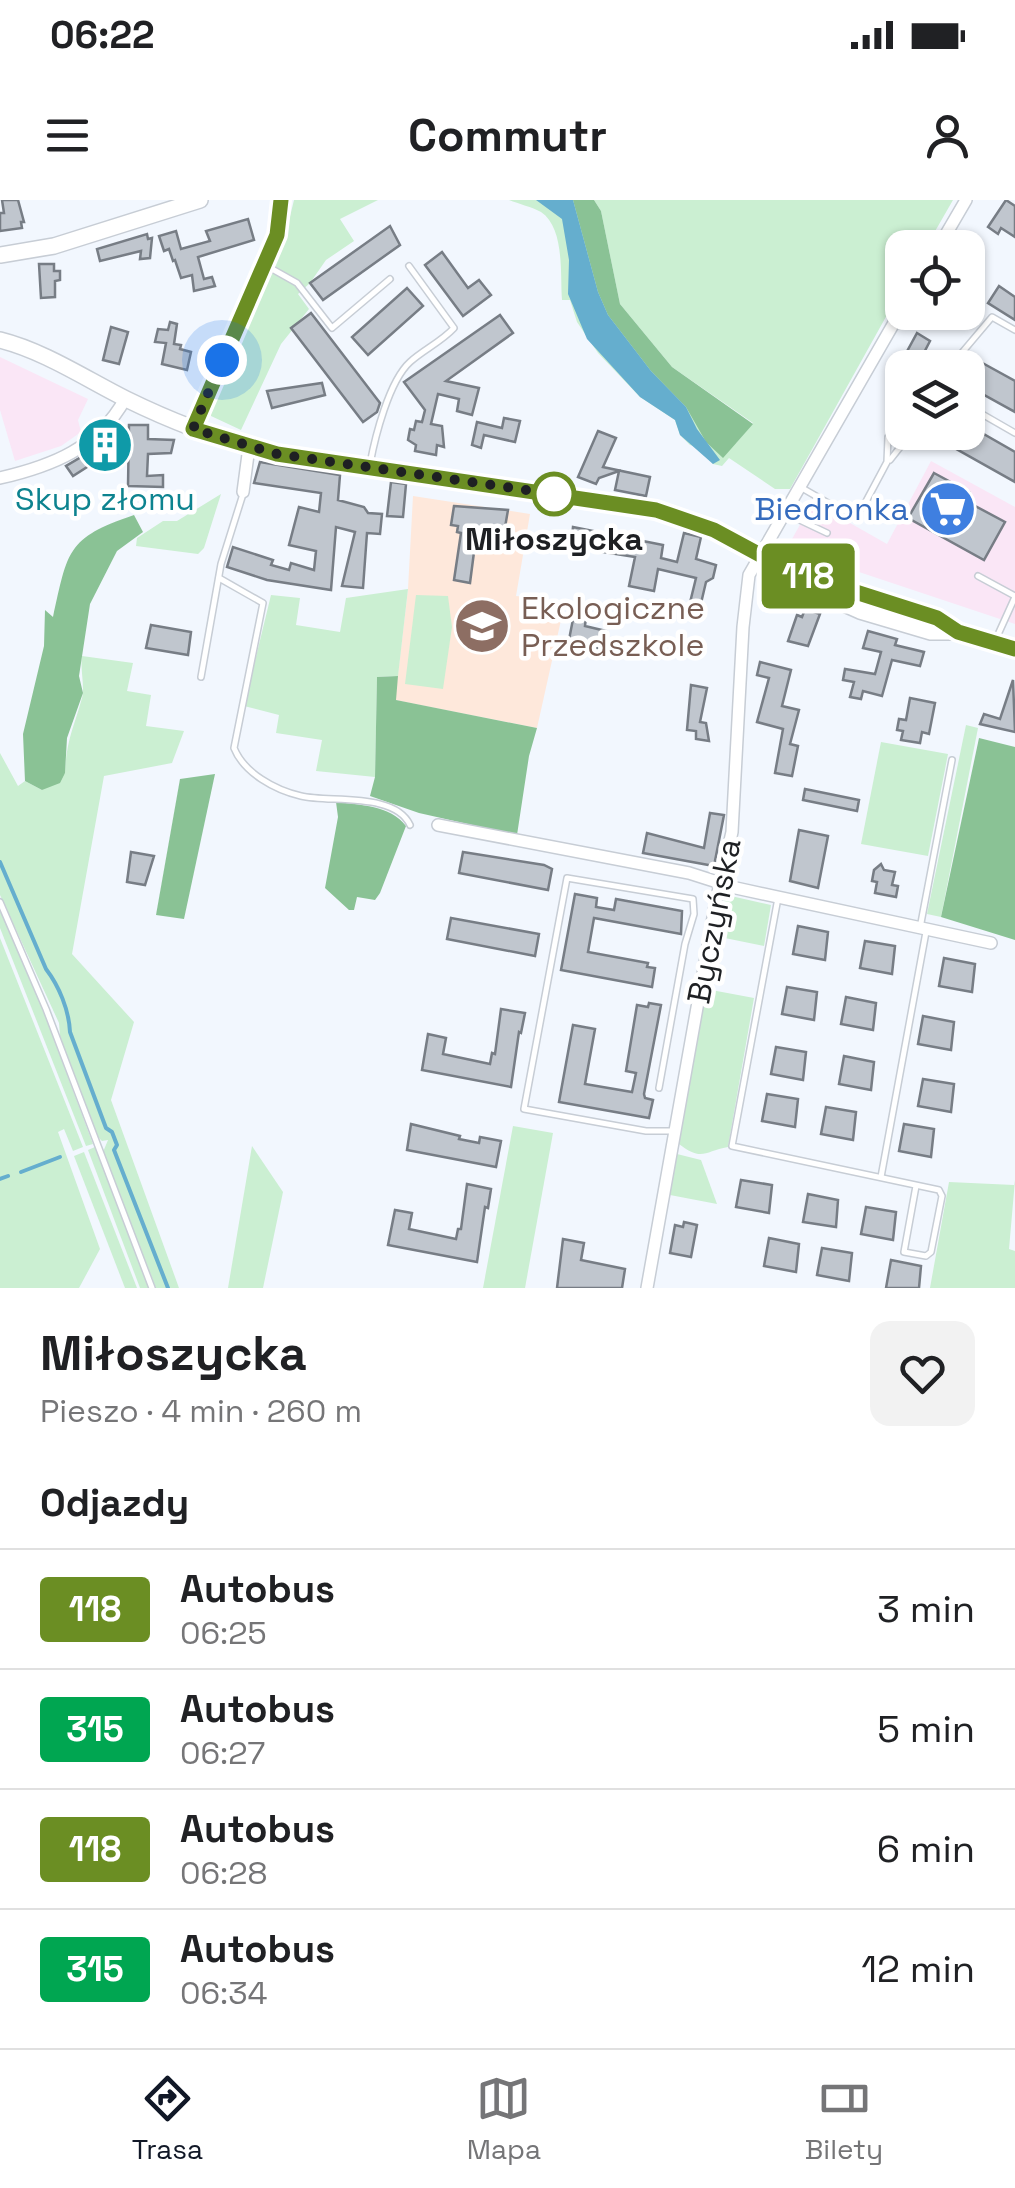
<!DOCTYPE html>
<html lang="pl">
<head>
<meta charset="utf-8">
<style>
  :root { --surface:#fff; --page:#f2f2f2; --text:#202124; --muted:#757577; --line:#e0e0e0; --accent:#111827 }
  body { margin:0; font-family:"Space Grotesk",sans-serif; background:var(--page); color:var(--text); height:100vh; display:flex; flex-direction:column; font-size:38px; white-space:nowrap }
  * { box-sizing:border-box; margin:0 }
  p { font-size:32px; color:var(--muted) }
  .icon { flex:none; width:55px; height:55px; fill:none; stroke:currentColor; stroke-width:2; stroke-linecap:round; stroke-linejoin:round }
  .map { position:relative; height:1088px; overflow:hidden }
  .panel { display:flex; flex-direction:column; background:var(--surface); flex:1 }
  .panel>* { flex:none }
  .badge { padding:0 20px; border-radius:8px; font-size:35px; line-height:65px }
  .buttons { position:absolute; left:885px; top:30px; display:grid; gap:20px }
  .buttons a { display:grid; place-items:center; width:100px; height:100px; border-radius:20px; background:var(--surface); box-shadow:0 2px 8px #0004; font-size:50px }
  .you { position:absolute; width:50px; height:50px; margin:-25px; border:8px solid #fff; border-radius:50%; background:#1a73e8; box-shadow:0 0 0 15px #1a73e833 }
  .map>.badge { position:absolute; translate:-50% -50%; box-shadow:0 0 0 5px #fff }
  h2 { padding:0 40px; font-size:38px; line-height:90px }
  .round { display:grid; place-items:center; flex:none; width:105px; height:105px; border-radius:20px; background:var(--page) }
  .headline { display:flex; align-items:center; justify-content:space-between; height:170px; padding:0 40px }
  h1 { font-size:48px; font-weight:600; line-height:75px }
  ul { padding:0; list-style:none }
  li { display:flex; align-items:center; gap:30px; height:120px; padding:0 40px; border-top:2px solid var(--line) }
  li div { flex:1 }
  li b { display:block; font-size:38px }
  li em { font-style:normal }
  li .badge { min-width:110px; font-weight:700; text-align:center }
  .status { display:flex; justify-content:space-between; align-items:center; height:70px; padding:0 50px; background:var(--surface); direction:ltr }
  .status svg { height:28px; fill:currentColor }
  header { display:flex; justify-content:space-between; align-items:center; height:130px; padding:0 40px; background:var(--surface); font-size:45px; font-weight:600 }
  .menu { display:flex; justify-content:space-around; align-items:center; height:140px; border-top:2px solid var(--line); background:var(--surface); font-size:28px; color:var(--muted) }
  .menu a { display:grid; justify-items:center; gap:5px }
  .menu .current { color:var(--accent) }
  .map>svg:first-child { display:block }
  .commercial { fill:#fae6f6 }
  .education { fill:#fee8db }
  .green { fill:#cbefd2 }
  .forest { fill:#8ac295 }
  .water { fill:#65aece }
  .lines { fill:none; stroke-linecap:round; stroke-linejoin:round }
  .stream { stroke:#65aece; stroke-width:4 }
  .building { fill:#c0c6ce; stroke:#777d85; stroke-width:2.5 }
  .lane-casing { stroke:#c7cdd5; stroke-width:8 }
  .street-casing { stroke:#c7cdd5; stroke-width:14 }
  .secondary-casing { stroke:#c7cdd5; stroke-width:18 }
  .lane { stroke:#fff; stroke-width:5 }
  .street { stroke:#fff; stroke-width:11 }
  .secondary { stroke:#fff; stroke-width:15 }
  .line-casing { stroke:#fff; stroke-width:22 }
  .line { stroke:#6b8e23; stroke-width:15 }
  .walk { stroke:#1e2023; stroke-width:10; stroke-dasharray:0 18 }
  .stop-dot { fill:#fff; stroke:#6b8e23; stroke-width:5 }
  .labels { text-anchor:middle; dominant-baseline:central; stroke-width:9; stroke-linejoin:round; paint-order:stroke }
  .culture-label { font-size:32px; fill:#0d838f; stroke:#fff }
  .shop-label { font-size:32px; fill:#366cbe; stroke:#fff; text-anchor:end }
  .stop-label { font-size:32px; font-weight:bold; fill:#1e2023; stroke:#fff }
  .education-label { font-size:32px; fill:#785e54; stroke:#fff; text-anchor:start }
  .street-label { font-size:32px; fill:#1e2023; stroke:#fff }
</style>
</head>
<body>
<div class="status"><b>06:22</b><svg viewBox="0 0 49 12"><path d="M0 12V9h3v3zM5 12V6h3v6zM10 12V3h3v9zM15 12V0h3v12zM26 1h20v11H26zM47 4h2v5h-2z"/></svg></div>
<header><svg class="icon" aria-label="menu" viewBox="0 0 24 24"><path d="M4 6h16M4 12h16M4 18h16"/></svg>Commutr<svg class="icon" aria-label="person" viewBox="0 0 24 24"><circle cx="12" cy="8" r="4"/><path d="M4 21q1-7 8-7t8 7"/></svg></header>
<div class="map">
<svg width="1015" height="1088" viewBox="0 0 1015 1088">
  <rect width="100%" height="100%" fill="#f2f7fe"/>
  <!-- commercial -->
  <g class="commercial">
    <polygon points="0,157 88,199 78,220 81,232 61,246 15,261 0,210"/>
    <polygon points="931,261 1015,307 1015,424 787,348 811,305 820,306 887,344"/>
  </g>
  <!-- education -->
  <polygon class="education" points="413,296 530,314 516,396 553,400 552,409 563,411 537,528 395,500 408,389"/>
  <!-- green -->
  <g class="green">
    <polygon points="294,0 378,0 340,19 354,41 326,60 310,83 298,94 309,109 281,144 241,230 211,216 209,210 265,78 275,64 284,41"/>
    <path d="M509 0H582L609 105 736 243 753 223 672 167 620 104 601 11 594 0H953L926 47 902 48V88L790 289H775L729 258 722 266 713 264 697 247 690 245 680 235 675 220 640 197 598 153 577 122 570 100H562C560 75 565 28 541 12 532 7 519 4 509 0Z"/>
    <polygon points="221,294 204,348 198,354 136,346 137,338 163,321 177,321"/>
    <polygon points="408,389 398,476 377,477 375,577 316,571 322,540 276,533 279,515 244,506 271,395 300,398 296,425 340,432 346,398"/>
    <polygon points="416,395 448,396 452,427 443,489 405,484"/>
    <path d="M82 456 133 463 127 491 151 495 146 526 184 531 172 563 104 576 72 754 134 822 111 900 179 1088H156L103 952 108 940 102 941 96 935 60 836 59 823 0 695V553L18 586 25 581 42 590 65 573C66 541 74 527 82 498 85 486 80 470 82 456Z"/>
    <polygon points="966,525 978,528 941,717 927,714"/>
    <polygon points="881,542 948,554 928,656 861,644"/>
    <polygon points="731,696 771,705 764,746 715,736 721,702"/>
    <polygon points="0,711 31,778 93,944 86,946 0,728"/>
    <polygon points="0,738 83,947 73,951 64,929 58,932 100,1049 79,1088 0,1088"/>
    <path d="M706 789 754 798 728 947C705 951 702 962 679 944Z"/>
    <polygon points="513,926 553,933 525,1088 483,1088"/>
    <polygon points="252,946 283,992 263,1088 228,1088"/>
    <polygon points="95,947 149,1088 140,1088 88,950"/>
    <polygon points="84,952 137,1088 125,1088 74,956"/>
    <polygon points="677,954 701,960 717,1004 670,995"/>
    <polygon points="1015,980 1009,1049 1015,1051 1015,1088 930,1088 949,982 1014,985"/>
  </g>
  <!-- forest -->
  <g class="forest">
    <polygon points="573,0 594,0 601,11 620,104 672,167 753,224 723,258 706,242 686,207 651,171 608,115 598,92"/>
    <path d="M134 315 143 332 117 351 90 404 79 476 83 493 67 538 65 573 60 583 42 590 25 581 23 534 44 446 45 410 53 417C68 351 66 338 134 315Z"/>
    <polygon points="398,476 396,500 537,528 529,556 517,635 419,613 370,596 375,577 377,477"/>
    <polygon points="979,538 1015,547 1015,740 941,717"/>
    <polygon points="215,574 184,719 156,715 180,579"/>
    <path d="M336 602C360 605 390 605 406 626L380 693 375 700 357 697 354 710H349L325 688 338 617Z"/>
  </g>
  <!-- water -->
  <polygon class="water" points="536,0 573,0 598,92 608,115 651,171 686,207 697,229 720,260 713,264 680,235 675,220 640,197 587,139 568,94 569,60 562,19"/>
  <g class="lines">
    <!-- stream -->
    <g class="stream">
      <path d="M0 662 46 769C59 786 69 810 70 832L106 928 112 932 117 945 114 950 168 1088"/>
      <polyline points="21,972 60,957"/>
      <polyline points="0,979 8,976"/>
    </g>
  </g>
  <!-- building -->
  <g class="building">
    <polygon points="2,0 18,0 24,22 21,22 22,28 0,31 0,13 4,13"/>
    <polygon points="1006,0 1015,6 1015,37 1001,28 998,34 988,27"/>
    <polygon points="248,19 254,40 198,57 204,79 212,77 215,86 194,91 192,75 181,78 175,60 173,61 169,49 164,51 159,36 176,31 181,49 210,41 206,31"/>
    <polygon points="390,26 400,45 323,100 310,83"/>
    <polygon points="147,34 148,39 152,38 150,58 140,59 141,51 100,61 97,49"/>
    <polygon points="442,52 468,88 479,80 491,95 463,116 425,65"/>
    <polygon points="39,64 54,64 54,71 60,71 60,80 55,81 55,97 41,98"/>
    <polygon points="999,86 1015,97 1015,120 988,103"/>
    <polygon points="407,88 423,106 368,155 352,137"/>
    <polygon points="311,113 380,203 377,212 363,222 291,128"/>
    <polygon points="500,115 513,133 446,181 479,188 472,215 457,211 459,199 438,194 431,224 442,226 444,247 437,245 436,255 415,251 416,245 408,240 410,229 414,230 416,221 422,222 425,210 404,182"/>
    <polygon points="170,122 177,124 174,144 181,145 180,149 191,152 187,170 162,164 166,143 155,142 158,129 168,130"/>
    <polygon points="111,127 128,132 119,164 103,160"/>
    <polygon points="917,133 930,141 916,168 898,168"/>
    <polygon points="977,160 1015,181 1015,212 968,186 968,176"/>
    <polygon points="322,183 325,195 272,208 267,191"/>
    <polygon points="504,218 520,221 515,242 484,235 481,248 472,245 477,222 502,228"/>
    <polygon points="129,225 148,225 148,239 174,240 171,253 148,254 147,276 163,275 163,287 128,286"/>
    <polygon points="968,225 1015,252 1015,282 926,232 968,232"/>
    <polygon points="120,228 122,230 101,258 73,276 66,266 93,250"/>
    <polygon points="598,231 616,238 603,267 650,277 646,296 615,290 619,271 599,278 596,284 578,277"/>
    <polygon points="260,262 340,275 338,300 364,307 368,313 382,314 380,334 367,333 363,388 342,386 355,332 336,327 331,390 267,380 227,367 233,347 273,360 271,365 289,370 291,363 314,370 316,351 289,345 299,307 319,312 321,293 254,283"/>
    <polygon points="934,273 969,292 964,300 1005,322 984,360 908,318"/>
    <polygon points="391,282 406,284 403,317 387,316"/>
    <polygon points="454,306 508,310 504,333 477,329 470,383 454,380 461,333 457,332 458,326 451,325"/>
    <polygon points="573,327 663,345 661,358 677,362 684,333 701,337 696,359 716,365 713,378 706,382 698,416 687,415 696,378 658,369 654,391 629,386 635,357 571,347"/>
    <polygon points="805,409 820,414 808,446 788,441 797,415 802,417"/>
    <polygon points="574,414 586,417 585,426 606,431 602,449 580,446 578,452 567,450"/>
    <polygon points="151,425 191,432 188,455 146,448"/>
    <polygon points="868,431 897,439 895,445 924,452 920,466 892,460 882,496 863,491 861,499 850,497 854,482 843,480 845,469 875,474 881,452 863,448"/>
    <polygon points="760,462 791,470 782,506 799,510 790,544 798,546 792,576 775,573 783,529 757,522 769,478 757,475"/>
    <polygon points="1013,480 1015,532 980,524 984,514 1000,519"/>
    <polygon points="691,485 707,488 700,522 706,523 709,541 696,539 696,531 687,530"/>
    <polygon points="910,498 935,503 929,534 922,532 920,543 901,540 903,531 897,530 899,519 906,520"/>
    <polygon points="805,589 859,600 857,611 803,600"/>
    <polygon points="710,613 724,615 714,666 643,653 647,633 704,648"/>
    <polygon points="799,630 828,636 818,688 790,681"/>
    <polygon points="131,652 154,656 145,685 127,682"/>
    <polygon points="463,652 544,665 552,669 548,690 459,673"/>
    <polygon points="881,664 884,670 895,672 892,685 898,686 896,697 875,693 877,682 872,681 874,670"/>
    <polygon points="575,694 597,698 596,707 614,710 616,699 682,711 681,734 594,718 588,752 648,763 647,767 655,768 652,787 561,770"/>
    <polygon points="451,718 539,734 535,756 447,739"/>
    <polygon points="798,726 828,732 825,760 793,754"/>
    <polygon points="865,741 895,746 892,774 860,768"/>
    <polygon points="944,758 975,764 972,792 939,786"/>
    <polygon points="787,787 817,792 814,820 782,814"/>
    <polygon points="846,797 876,803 873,830 841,824"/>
    <polygon points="649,803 661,805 644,894 645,898 653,900 649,918 559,902 573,825 595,829 585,884 632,892 636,873 626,871 637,805 648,807"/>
    <polygon points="501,809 525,813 521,833 519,832 511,887 422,870 428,834 446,838 443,854 490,864 492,853 495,854"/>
    <polygon points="923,816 954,822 951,850 918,844"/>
    <polygon points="776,847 806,852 803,880 771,874"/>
    <polygon points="844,856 874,862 871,890 839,884"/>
    <polygon points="923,879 954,884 951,912 918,906"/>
    <polygon points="767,894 798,899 795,927 762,921"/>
    <polygon points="826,907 856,912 853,940 821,934"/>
    <polygon points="411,924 460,936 459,939 479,943 480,937 501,941 496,967 407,950"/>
    <polygon points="904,924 934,929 931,957 899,951"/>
    <polygon points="741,980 772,985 769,1013 736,1007"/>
    <polygon points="467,984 491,989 488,1008 485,1007 477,1062 388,1045 395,1010 412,1013 409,1029 456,1039 458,1029 461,1029"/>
    <polygon points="808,994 838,1000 836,1027 803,1022"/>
    <polygon points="866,1007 896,1012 893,1040 861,1034"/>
    <polygon points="684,1022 697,1025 691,1057 670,1053 675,1025 683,1027"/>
    <polygon points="769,1038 799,1044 796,1072 764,1066"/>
    <polygon points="563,1039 584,1043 581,1060 625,1069 622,1088 557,1088"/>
    <polygon points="822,1048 852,1053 849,1081 817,1075"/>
    <polygon points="891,1060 921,1066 919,1088 886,1088"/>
  </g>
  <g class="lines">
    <!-- lane casing -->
    <g class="lane-casing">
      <g id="lane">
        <polyline points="265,65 297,83 332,128 390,79"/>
        <polyline points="949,168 992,117 1015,130"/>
        <polyline points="968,206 1015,233"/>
        <polyline points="890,260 912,232"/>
        <path d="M370 264C375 237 389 181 410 162 423 150 441 142 454 128L409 66"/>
        <polyline points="802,288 840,310 855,312 863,307 887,262 888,237"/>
        <polyline points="787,314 827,333"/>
        <polyline points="978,376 1015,396"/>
        <path d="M219 378 263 403 234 548C244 573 275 590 301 596 330 603 395 592 410 625"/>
        <polyline points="996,439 1015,397"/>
        <polyline points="201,477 221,364 243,294"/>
        <polyline points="778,698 732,946 939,990 942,996 931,1052 926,1056 904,1052 916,986"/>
        <polyline points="0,702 46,809 152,1088"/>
        <polyline points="920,728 952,560"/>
        <polyline points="659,888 685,744 694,714 693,699 567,678 524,909 646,931 672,931"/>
        <polyline points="881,977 926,732"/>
      </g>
    </g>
    <!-- street casing -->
    <g class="street-casing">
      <g id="street">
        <polyline points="938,48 966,0"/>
        <polyline points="193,229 277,35 281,0"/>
        <path d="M0 278C52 266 98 248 125 199"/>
        <polyline points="243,292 249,247"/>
        <polyline points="438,625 689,673 736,688 991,743"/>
        <polyline points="647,1088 716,701 732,632 743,427 749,375 902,109"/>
      </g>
    </g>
    <!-- secondary casing -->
    <g class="secondary-casing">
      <g id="secondary">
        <polyline points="0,55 54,46 200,0"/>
        <path d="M0 140C44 151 86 179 126 199 179 225 234 246 293 256L656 310 720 332 790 371 806 387 860 411 931 432H958L1015 449"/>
        <polyline points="794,372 937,418 958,432"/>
      </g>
    </g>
    <!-- lane -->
    <use href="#lane" class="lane"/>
    <!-- street -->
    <use href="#street" class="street"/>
    <!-- secondary -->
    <use href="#secondary" class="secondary"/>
  </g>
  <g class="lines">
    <!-- line casing -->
    <g class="line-casing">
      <polyline id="line" points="281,0 277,35 193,229 277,254 656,310 714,330 790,371 937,418 958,432 1015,449"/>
    </g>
    <!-- line -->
    <use href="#line" class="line"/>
    <!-- walk -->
    <polyline class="walk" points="222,160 193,229 277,254 554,294"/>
  </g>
  <!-- icons -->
  <defs>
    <g id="building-disc" transform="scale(2.875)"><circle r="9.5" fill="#0f9aa8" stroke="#fff"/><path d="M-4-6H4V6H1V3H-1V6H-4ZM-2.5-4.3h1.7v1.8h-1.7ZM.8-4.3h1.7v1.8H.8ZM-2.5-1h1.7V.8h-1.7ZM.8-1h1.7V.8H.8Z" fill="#fff"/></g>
    <g id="supermarket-disc" transform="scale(2.875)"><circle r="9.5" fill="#3f7fe0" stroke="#fff"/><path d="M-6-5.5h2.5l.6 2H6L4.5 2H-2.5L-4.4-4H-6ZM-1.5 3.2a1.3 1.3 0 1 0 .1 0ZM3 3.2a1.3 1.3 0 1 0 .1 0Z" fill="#fff"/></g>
    <g id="school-disc" transform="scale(2.875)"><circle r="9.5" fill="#8d6e63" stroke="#fff"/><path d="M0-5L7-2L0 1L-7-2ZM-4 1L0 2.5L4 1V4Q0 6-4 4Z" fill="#fff"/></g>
  </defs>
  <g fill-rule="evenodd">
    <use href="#building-disc" x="105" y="245"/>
    <use href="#supermarket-disc" x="948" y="309"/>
    <use href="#school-disc" x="482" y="426"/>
  </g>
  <!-- markers -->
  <circle class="stop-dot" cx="554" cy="294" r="20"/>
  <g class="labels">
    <!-- culture labels -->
    <g class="culture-label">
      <text x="105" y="299">Skup złomu</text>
    </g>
    <!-- shop labels -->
    <g class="shop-label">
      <text x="909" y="309">Biedronka</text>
    </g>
    <!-- stop labels -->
    <g class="stop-label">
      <text x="554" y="339">Miłoszycka</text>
    </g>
    <!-- education labels -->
    <g class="education-label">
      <text x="521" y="408">Ekologiczne<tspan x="521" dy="37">Przedszkole</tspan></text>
    </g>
    <!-- street labels -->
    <g class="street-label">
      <text transform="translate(714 721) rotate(-79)">Byczyńska</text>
    </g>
  </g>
</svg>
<div class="buttons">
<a><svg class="icon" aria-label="locate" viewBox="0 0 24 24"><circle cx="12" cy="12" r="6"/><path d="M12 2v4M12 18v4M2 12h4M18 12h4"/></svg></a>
<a><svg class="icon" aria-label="layers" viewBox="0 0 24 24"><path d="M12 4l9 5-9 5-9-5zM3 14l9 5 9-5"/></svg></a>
</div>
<div class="you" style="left:222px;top:160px"></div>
<b class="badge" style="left:808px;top:376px;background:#6b8e23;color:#fff">118</b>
</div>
<section class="panel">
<div class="headline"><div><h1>Miłoszycka</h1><p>Pieszo · 4 min · 260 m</p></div><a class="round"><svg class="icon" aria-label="heart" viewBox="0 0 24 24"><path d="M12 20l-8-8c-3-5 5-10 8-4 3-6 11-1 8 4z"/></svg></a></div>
<h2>Odjazdy</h2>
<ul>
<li><span class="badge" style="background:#6b8e23;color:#fff">118</span><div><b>Autobus</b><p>06:25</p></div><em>3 min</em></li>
<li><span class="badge" style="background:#00a651;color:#fff">315</span><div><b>Autobus</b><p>06:27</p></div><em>5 min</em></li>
<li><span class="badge" style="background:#6b8e23;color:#fff">118</span><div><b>Autobus</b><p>06:28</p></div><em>6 min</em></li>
<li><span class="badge" style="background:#00a651;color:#fff">315</span><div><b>Autobus</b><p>06:34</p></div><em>12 min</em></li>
</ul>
</section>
<nav class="menu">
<a class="current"><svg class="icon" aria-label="directions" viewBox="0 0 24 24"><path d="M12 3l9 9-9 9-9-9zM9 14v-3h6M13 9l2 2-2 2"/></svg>Trasa</a>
<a><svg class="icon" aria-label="map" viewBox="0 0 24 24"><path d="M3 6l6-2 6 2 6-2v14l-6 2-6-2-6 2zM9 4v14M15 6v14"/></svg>Mapa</a>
<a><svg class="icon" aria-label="tickets" viewBox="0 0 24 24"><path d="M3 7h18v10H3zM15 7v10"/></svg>Bilety</a>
</nav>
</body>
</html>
